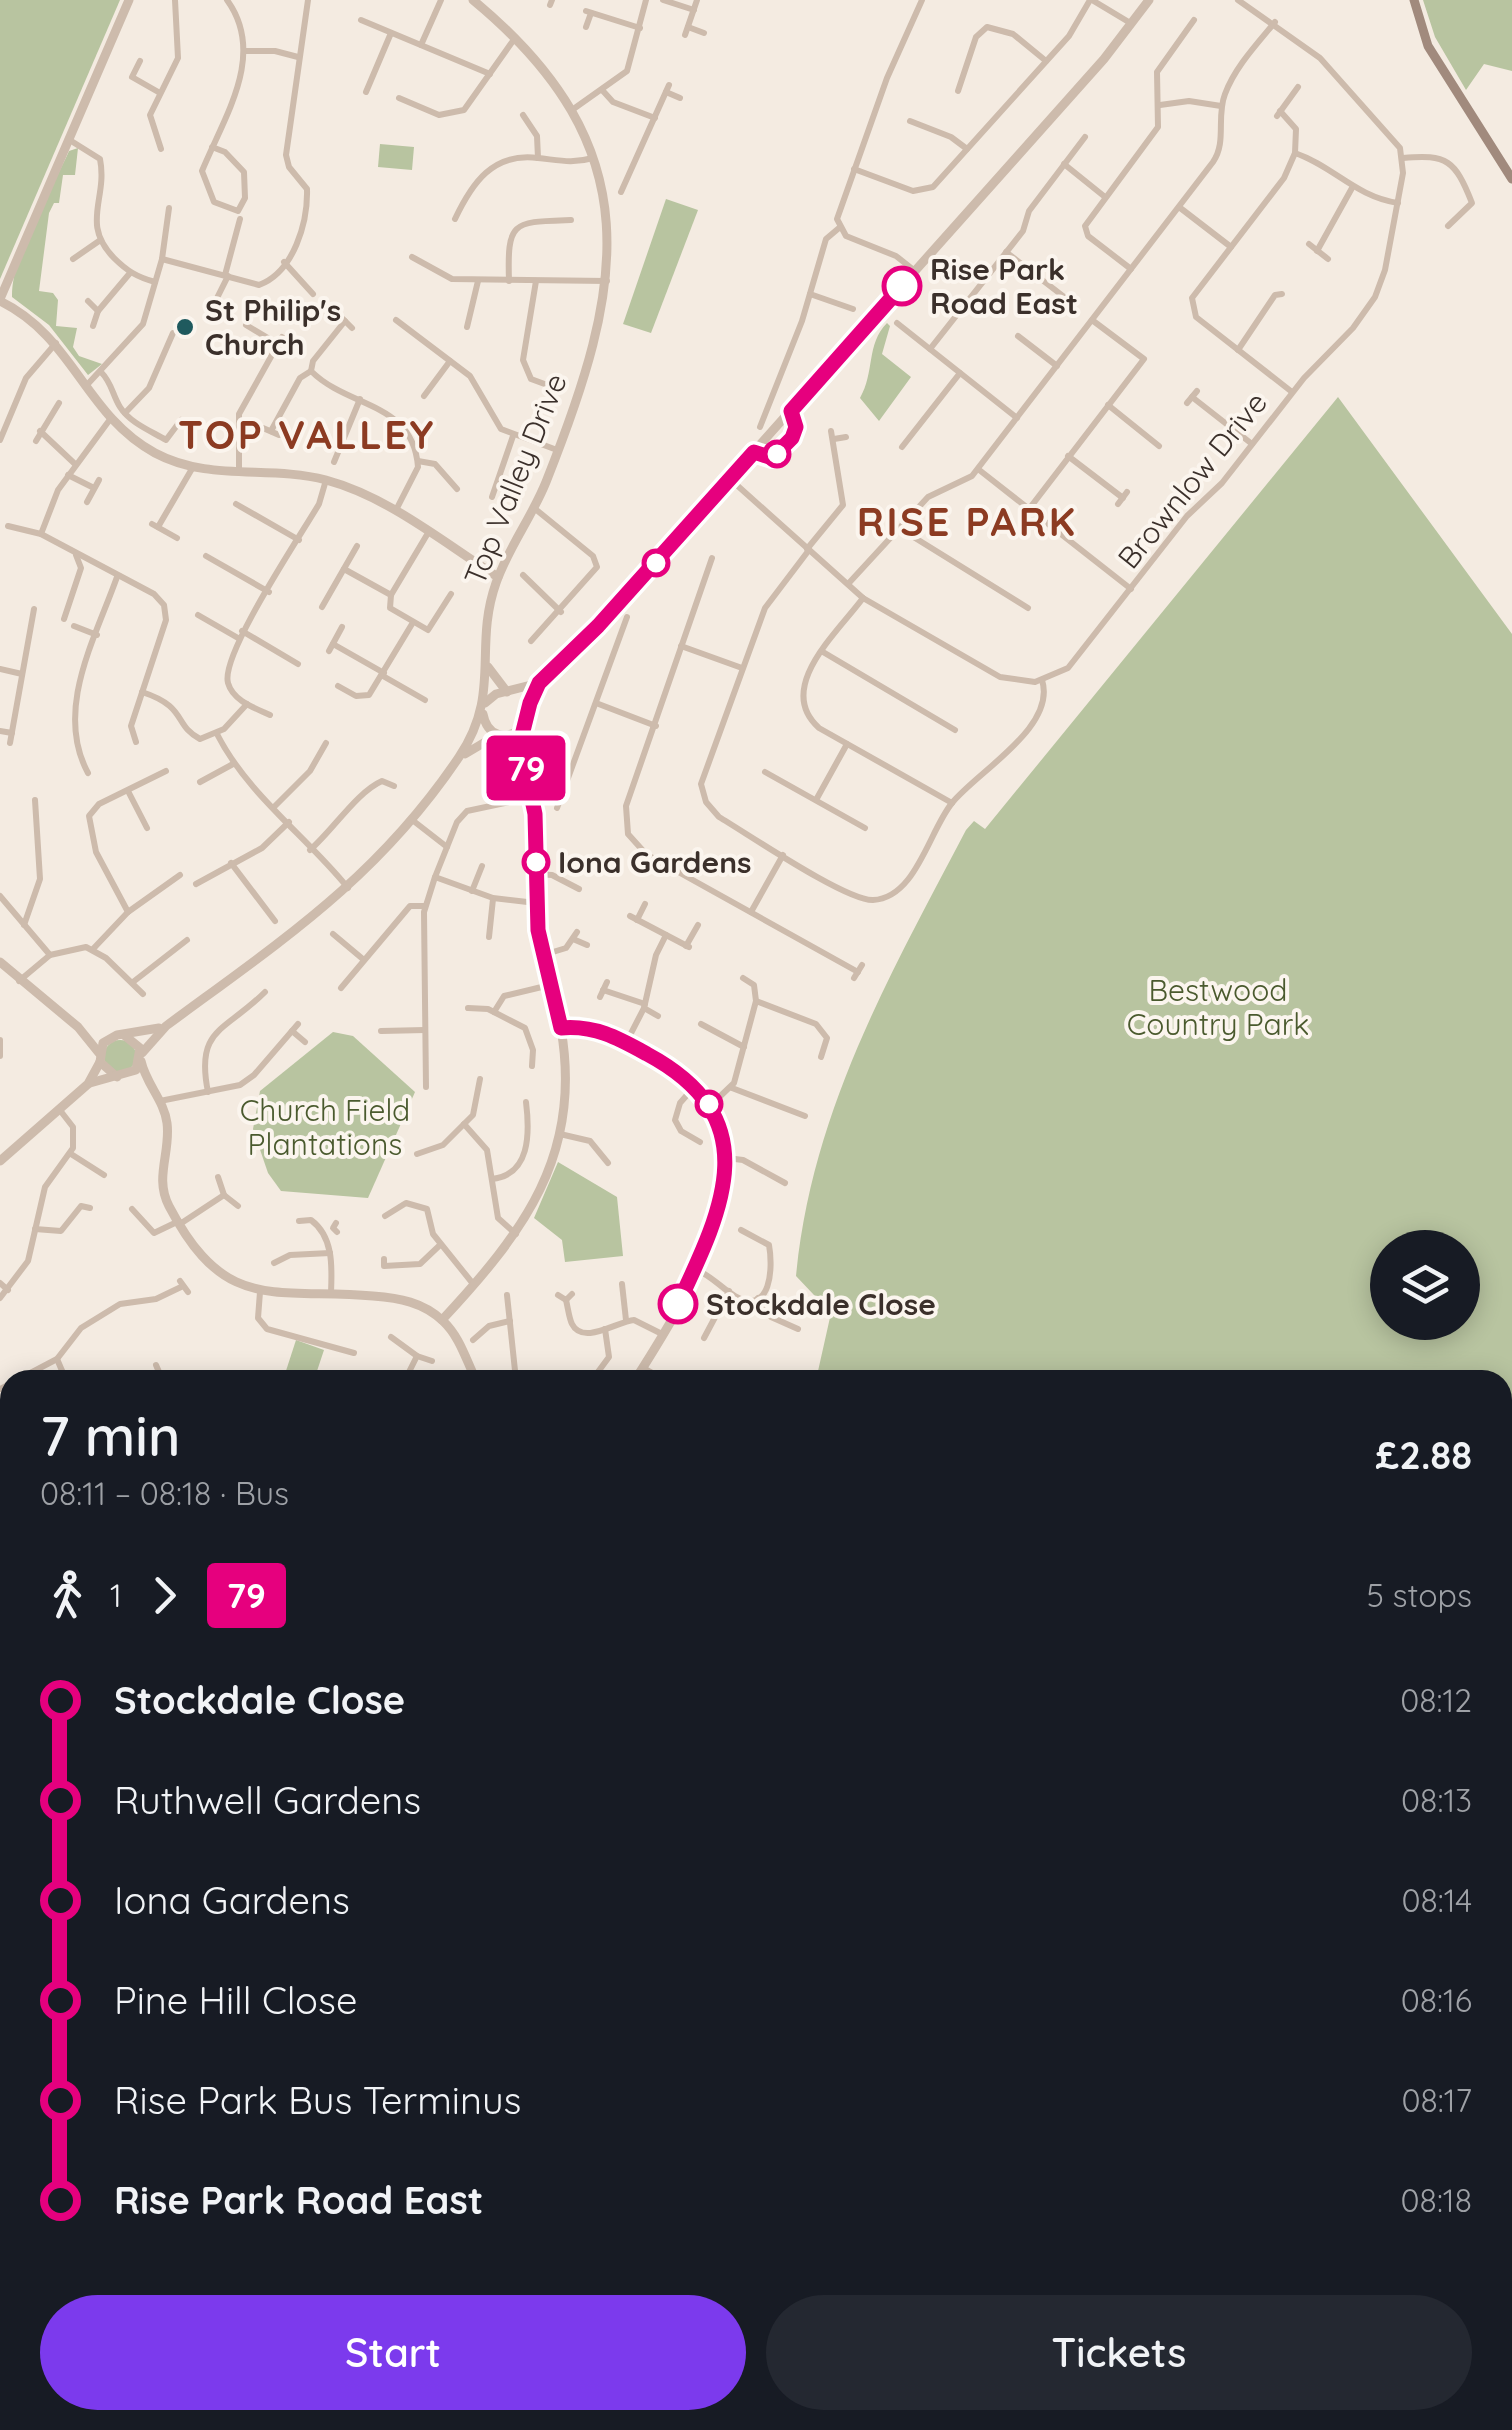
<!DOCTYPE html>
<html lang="en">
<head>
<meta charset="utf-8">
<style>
  :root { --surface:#171b24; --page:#242831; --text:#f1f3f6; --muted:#9ea1a6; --accent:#7c3aed }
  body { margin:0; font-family:Quicksand,sans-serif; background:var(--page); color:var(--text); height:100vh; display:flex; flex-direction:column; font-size:38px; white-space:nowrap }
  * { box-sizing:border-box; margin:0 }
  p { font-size:32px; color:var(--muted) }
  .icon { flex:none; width:55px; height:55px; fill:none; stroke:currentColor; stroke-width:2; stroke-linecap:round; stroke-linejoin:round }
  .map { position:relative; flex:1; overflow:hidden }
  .details { position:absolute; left:0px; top:1370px; width:1512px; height:1060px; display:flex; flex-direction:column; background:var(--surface); border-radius:30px 30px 0 0; box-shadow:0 5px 25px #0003 }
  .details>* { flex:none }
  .badge { padding:0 20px; border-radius:8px; font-size:35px; line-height:65px }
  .fabs { position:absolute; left:1370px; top:1230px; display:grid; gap:20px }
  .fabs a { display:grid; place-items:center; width:110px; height:110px; border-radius:50%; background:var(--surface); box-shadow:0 5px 25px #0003; font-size:50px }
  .map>.badge { position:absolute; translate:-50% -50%; box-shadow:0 0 0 5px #fff }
  .legs { display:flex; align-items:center; gap:15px; height:110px; padding:0 40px; font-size:32px }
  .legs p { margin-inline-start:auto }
  .overview { display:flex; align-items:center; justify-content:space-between; height:170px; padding:0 40px }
  h1 { font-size:55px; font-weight:600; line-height:75px }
  .primary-button { display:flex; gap:20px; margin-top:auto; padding:20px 40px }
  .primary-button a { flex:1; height:115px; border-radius:60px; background:var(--accent); color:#fff; font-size:40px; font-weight:600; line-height:115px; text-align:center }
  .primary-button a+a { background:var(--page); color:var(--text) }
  ul { padding:0 40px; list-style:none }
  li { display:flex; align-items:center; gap:35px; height:100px; font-size:38px }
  li i { display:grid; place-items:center; width:15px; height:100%; margin:0 12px; background:currentColor }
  li i::after { content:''; width:25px; height:25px; margin:-12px; border:8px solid; border-radius:50%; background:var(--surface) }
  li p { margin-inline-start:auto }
  li:first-child i { background:linear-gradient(#0000 50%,currentColor 0) }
  li:last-child i { background:linear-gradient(currentColor 50%,#0000 0) }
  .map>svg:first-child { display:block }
  .green { fill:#b8c4a0; fill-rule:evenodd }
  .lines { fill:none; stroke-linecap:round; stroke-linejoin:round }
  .minor { stroke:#cdbbac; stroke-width:6 }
  .tertiary { stroke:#cdbbac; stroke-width:9 }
  .secondary { stroke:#a18a7d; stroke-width:9 }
  .line-1-casing { stroke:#fff; stroke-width:22 }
  .line-1 { stroke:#e6007e; stroke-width:15 }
  .stop-1-dot { fill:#fff; stroke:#e6007e; stroke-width:5 }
  .poi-dot { fill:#1f5a5e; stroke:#fbf5ee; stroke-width:4 }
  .labels { text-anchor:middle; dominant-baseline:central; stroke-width:8; stroke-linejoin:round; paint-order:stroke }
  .stop-label { font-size:30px; font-weight:bold; fill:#3b302b; stroke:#fbf5ee; text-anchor:start }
  .poi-label { font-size:30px; font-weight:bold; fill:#3b302b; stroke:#fbf5ee; text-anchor:start }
  .street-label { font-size:30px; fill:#3b302b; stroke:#fbf5ee }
  .park-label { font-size:30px; fill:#4a5a2e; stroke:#fbf5ee }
  .district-label { font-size:40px; font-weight:bold; letter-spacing:2.5px; fill:#8c3b22; stroke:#fbf5ee }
</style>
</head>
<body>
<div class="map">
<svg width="1512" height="2430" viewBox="0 0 1512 2430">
  <rect width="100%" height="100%" fill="#f4ebe1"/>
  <!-- green -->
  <g class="green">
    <polygon points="0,0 120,0 0,279"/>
    <polygon points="1423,0 1512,0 1512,71 1484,64 1466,90 1435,37"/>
    <polygon points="380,144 414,147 412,170 378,167"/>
    <path d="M78 148 75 175H63L59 203H54L49 213 39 291 53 293 58 300 56 326 77 328 73 347 79 356 102 364 88 375 49 325 12 297C11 253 53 188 69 151Z"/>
    <polygon points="666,199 698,210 651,333 623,324"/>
    <path d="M887 323 890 326 882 354 911 377 879 421 860 398C875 372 866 344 887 323Z"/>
    <path d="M1338 397 1512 634V1428L1503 1431 1502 1380H816L831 1313 796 1276C812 1110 890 975 966 830L974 821 985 829ZM1388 1248H1462V1322H1388Z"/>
    <polygon points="333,1032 353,1036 415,1092 368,1198 281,1191 268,1173 253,1129 260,1091"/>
    <circle cx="120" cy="1056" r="16"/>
    <polygon points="558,1162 617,1197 623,1256 565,1262 562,1240 534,1218"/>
    <polygon points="296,1340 324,1350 314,1380 283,1380"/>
    <polygon points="0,1419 10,1430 10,1800 0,1797"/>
    <polygon points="1512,1653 1512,1833 1503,1838 1502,1657"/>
    <polygon points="0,1899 10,1908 10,1975 0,1980"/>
    <polygon points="1512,1937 1508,2087 1512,2430 1371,2430 1362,2420 1502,2420 1502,1941"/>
    <polygon points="988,2420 1076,2420 1076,2430 999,2430 988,2425"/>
  </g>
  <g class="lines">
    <!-- minor -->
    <g class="minor">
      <polyline points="663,0 694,10"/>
      <polyline points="1092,0 1132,24"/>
      <polyline points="550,5 552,0"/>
      <polyline points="586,11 640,28"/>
      <polyline points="361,20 490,74"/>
      <polyline points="586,27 591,13"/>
      <polyline points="688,27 704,33"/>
      <polyline points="685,35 697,0"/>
      <polyline points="421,45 441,0"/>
      <polyline points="246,51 275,51 298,57"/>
      <polyline points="140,61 132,77 160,93"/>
      <polyline points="603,91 613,102 655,118"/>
      <polyline points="958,91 976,37 987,27 1013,34 1046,61"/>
      <polyline points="366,92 391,33"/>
      <polyline points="666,92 680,98"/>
      <polyline points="399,98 439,115 464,110 515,38"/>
      <polyline points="1160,105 1189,101 1221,106"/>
      <polyline points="572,110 627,71 646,0"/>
      <polyline points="1280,111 1296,129 1295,153"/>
      <polyline points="523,115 537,136 538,158"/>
      <polyline points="1277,116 1298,87"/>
      <polyline points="910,121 951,137 967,149"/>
      <path d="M68 139 100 159C108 199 80 223 114 258 127 271 137 277 155 282"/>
      <path d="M212 147 225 152 244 172 245 198 238 211 214 202 202 171C224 117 267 55 227 0"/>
      <polyline points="161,149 150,115 178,58 175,0"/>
      <path d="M1403 158C1447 154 1455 160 1472 203L1448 226"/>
      <polyline points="1064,164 1105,197"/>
      <polyline points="854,169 913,191 933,187 1069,36 1090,0"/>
      <polyline points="621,192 669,85"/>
      <polyline points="1179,207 1231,247"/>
      <path d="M455 219C472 183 493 152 538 158 558 160 572 164 593 158"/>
      <polyline points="1309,244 1328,259"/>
      <polyline points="1317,251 1352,188"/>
      <polyline points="1006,252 1063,296"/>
      <polyline points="412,257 452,279 607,281"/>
      <polyline points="73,259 99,241"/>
      <path d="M162 259 259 285C294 272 308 222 307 189L289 167 286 155 308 0"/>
      <polyline points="284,262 313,294"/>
      <polyline points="1131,269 1088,236 1085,226 1158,127 1157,72 1194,20"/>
      <polyline points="915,271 896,256 846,236 837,219 887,78 922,0"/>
      <polyline points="225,275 240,219"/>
      <path d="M509 281C507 220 513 222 571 220"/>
      <polyline points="536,281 523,360 531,379 550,386"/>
      <polyline points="810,294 853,309"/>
      <polyline points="88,301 98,311"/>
      <polyline points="210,312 228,276"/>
      <polyline points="339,315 352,328"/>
      <polyline points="396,320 470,376 501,429 557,450"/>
      <path d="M345 321 313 361 311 371C349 409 413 401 418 467L396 510"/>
      <polyline points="897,323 1017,418"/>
      <polyline points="246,325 278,344"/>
      <polyline points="93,326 98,311 130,273"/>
      <polyline points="467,327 478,281"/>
      <polyline points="1018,336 1057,366"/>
      <polyline points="930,349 1023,231 1029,211 1085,137"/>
      <polyline points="1238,350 1275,295 1282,294"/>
      <path d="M101 372C112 383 112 394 120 407 130 423 151 431 166 440L181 420"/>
      <polyline points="86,386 143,324 162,259 169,208"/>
      <path d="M1292 392 1196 317 1192 298 1284 178 1295 153C1333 166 1356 197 1398 203"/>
      <polyline points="424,396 450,361"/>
      <polyline points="1192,397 1252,444"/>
      <polyline points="1187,403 1197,391"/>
      <polyline points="1108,405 1159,446"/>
      <polyline points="125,413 149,388 173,333"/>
      <polyline points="760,427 802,321 826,239 839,228"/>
      <polyline points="263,428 279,435"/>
      <polyline points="40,431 75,464"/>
      <polyline points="271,431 300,378 311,371"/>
      <polyline points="834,439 846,437"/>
      <polyline points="0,440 26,378 56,343"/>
      <polyline points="36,441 59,403"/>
      <polyline points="902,447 960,373"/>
      <polyline points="1068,456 1123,498"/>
      <polyline points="418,461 435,464 457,489"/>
      <polyline points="334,462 360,399"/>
      <polyline points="978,469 1131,589"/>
      <polyline points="239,472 239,414 282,337"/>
      <polyline points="68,475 94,488"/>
      <polyline points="730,479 863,598 1000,677 1035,682 1068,668 1187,516 1222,483 1304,378 1353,328 1375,297 1385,270 1403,173 1400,148 1320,58 1238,0"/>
      <polyline points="492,497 513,436"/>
      <polyline points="87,502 99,480"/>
      <polyline points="236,504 299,540"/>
      <polyline points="1118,504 1127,492"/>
      <polyline points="1029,509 1144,359 1092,320"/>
      <polyline points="152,524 177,538"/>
      <polyline points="8,526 41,534 154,594 164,605 166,620 131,726 136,742"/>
      <polyline points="158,527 193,467"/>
      <polyline points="899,528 1028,608"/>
      <polyline points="428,533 391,595 390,608 428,630 451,594"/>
      <polyline points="41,534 58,490 111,418"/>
      <polyline points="807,549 843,505 831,431"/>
      <path d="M809 550 765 608 701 784 706 802 719 817C748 834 846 901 873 900 916 898 929 831 952 803 978 771 1057 727 1042 680"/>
      <polyline points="206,556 269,592"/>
      <polyline points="712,558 626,806 628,834 646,854 858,972"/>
      <polyline points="344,569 391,595"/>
      <polyline points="523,575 561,612"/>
      <path d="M848 584 928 497 972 476 1213 162C1227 142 1216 117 1225 94 1235 67 1257 44 1275 22"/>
      <path d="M863 598C838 632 774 688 819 728L952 803"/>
      <polyline points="322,607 357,546"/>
      <polyline points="198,615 238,638"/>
      <polyline points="64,619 81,568 76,555"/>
      <polyline points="74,626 97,635"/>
      <polyline points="242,631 298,664"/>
      <polyline points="531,641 597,567 593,556 534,508"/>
      <polyline points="333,644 384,673"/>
      <polyline points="681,646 742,668"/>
      <polyline points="329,651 342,627"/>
      <polyline points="823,652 955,730"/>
      <polyline points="0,669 22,674"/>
      <polyline points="383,676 425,700"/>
      <polyline points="338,686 356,696 369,695 412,624"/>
      <path d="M142 692C188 707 173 725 200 739L224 729 247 704"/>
      <polyline points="596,703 656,726"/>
      <path d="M270 715C255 708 233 701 228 683 220 655 301 535 319 504L326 480"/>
      <polyline points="0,731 12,733"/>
      <path d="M217 734C248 795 306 836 348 888"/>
      <polyline points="10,743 34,609"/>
      <polyline points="765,772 865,828"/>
      <path d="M88 773C54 710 95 639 117 577"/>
      <polyline points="200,782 233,764"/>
      <polyline points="128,791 147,828"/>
      <polyline points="816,800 847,744"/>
      <polyline points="275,806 310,771 326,743"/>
      <polyline points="557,808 627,617"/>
      <polyline points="411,819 447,847"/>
      <path d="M310 850C333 830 357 792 382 781L394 786"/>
      <polyline points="231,863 275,921"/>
      <polyline points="536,874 552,875 579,889"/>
      <polyline points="435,877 493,898 536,903"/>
      <polyline points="196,884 262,848 289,822"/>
      <polyline points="472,891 482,866"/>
      <polyline points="0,896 50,955"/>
      <polyline points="128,912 96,852 89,816 99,804 166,771"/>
      <polyline points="751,912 783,855"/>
      <polyline points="630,916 689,947"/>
      <polyline points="637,920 645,904"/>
      <polyline points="24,925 40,879 35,800"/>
      <polyline points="333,934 364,960"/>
      <polyline points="489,937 493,899"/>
      <polyline points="573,939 587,945"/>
      <polyline points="686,946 698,925"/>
      <polyline points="93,949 128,912 180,875"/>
      <polyline points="543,955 566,948 577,932"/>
      <polyline points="854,978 862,965"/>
      <polyline points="19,981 50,955 86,947 106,958 143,994"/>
      <polyline points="133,982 187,940"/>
      <polyline points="341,988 410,906 425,906"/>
      <polyline points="603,990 645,1004"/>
      <polyline points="600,997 607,982"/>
      <polyline points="756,1001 816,1024 827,1038 821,1057"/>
      <polyline points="468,1008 488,1009 525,1028 533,1050 532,1066"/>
      <polyline points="644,1008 658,1016"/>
      <polyline points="494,1012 504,996 550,985"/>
      <polyline points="701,1024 744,1047"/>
      <polyline points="292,1031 305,1042"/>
      <polyline points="381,1031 425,1030"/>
      <polyline points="0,1040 0,1056"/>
      <polyline points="626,1043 644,1008 656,955 666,935"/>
      <polyline points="426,1087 424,912 435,877 457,822 467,811 533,797"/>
      <polyline points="694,1087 680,1103 675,1120 681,1131 700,1142"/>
      <polyline points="732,1088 805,1116"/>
      <path d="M208 1092C195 1028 225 1032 265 992"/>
      <polyline points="160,1101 240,1085 254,1075 298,1024"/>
      <polyline points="710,1106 734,1083 756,1001 754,985 743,978"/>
      <polyline points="464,1124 487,1150 498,1218 516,1234"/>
      <polyline points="560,1134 590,1141 608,1163"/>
      <polyline points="71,1154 104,1175"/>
      <polyline points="417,1154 443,1145 473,1115 480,1079"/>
      <polyline points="727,1158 743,1160 785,1183"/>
      <polyline points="218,1177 224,1195 238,1206"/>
      <path d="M492 1179C530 1175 530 1134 526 1102"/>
      <polyline points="132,1209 154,1233 179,1221"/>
      <polyline points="385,1216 406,1203 427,1209 433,1234 474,1285"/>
      <path d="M299 1221 311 1220C334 1237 332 1268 331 1293"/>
      <polyline points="336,1223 333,1228 337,1232"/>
      <polyline points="180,1224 224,1195"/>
      <polyline points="35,1229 61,1231 81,1206 90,1208"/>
      <polyline points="384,1259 384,1266 420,1264 440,1245"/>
      <polyline points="274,1263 290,1255 330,1253"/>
      <path d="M695 1269C712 1276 721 1288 735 1296 772 1317 773 1266 769 1245L741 1230"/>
      <polyline points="180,1281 188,1292"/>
      <polyline points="0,1283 8,1290"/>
      <polyline points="622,1284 626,1320"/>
      <polyline points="260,1292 258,1318 267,1329 354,1353"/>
      <polyline points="507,1295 516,1380"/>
      <polyline points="558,1295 566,1300 572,1294"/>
      <polyline points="0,1298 28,1261 45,1187 73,1148 73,1127 59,1109"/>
      <polyline points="758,1298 771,1317 798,1329"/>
      <path d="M566 1300C568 1308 569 1318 572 1324 583 1346 618 1321 634 1320L662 1334"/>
      <polyline points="391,1337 417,1356 432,1361"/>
      <polyline points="704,1338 729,1291"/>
      <polyline points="473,1340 489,1326 510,1321"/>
      <polyline points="57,1359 66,1380"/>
      <polyline points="643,1368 665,1380"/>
      <polyline points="572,1379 572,1380"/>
      <polyline points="17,1380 57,1359 81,1328 120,1304 156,1299 181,1287"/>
      <polyline points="146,1380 159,1372 156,1365"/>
      <polyline points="405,1380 417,1356"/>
      <polyline points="592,1380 609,1357 605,1329"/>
      <polyline points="743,1380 761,1374 788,1380"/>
      <polyline points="0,1389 10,1384"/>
      <polyline points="0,1507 10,1496"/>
      <polyline points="0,1724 10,1728"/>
      <polyline points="1502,1842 1512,1836"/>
    </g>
    <!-- tertiary -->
    <g class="tertiary">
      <polyline points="0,299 129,0"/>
      <path d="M0 301C74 337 84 414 155 453 209 482 269 465 326 480 389 497 444 543 498 577"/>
      <polyline points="488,667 507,692"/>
      <polyline points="485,703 496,694 539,683 585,641 1104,59 1149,0"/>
      <path d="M483 714C487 736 506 742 522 727"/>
      <polyline points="465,754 497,735"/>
      <polyline points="0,962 78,1027 99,1053"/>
      <path d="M561 1028C597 1024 622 1041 653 1057 791 1130 696 1285 635 1380"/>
      <path d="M142 1053 166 1026C281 941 377 879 459 757 502 693 473 648 496 583 508 548 532 517 546 482 624 286 653 149 473 0"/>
      <path d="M141 1061C146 1084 164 1100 167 1123 171 1152 154 1178 169 1206 225 1313 271 1288 373 1296 399 1298 423 1302 443 1321 460 1337 466 1360 476 1380"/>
      <polyline points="117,1077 100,1062 103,1043 117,1035 159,1028"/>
      <polyline points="90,1083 136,1070 140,1048 124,1035"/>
      <polyline points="0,1161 88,1084 100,1062"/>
      <path d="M442 1320C523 1233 583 1155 561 1029 555 996 543 965 538 932 533 894 539 855 535 817 531 759 510 743 538 684"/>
    </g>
    <!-- secondary -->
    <polyline class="secondary" points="1414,0 1428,46 1512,179"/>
  </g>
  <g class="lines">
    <!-- line-1 casing -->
    <g class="line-1-casing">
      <path id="line-1" d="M678 1304C725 1205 766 1118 647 1054 618 1038 595 1025 561 1028L538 930 535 814 520 743 530 703 539 683 598 626 754 452 772 458 792 438 796 427 791 411 902 286"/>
    </g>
    <!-- line-1 -->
    <use href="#line-1" class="line-1"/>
  </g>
  <!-- markers -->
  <g class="stop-1-dot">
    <circle cx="902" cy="286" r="18"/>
    <circle cx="777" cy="454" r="12"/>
    <circle cx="656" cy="563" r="12"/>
    <circle cx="536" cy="862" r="12"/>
    <circle cx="709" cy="1104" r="12"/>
    <circle cx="678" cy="1304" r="18"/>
  </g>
  <circle class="poi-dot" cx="185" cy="327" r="10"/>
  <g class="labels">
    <!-- stop labels -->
    <g class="stop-label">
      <text x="930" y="269">Rise Park<tspan x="930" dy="34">Road East</tspan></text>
      <text x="558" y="862">Iona Gardens</text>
      <text x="706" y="1304">Stockdale Close</text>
    </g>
    <!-- poi labels -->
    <g class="poi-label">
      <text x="205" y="310">St Philip's<tspan x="205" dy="34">Church</tspan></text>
    </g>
    <!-- street labels -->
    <g class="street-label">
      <text transform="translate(515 479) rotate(-68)">Top Valley Drive</text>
      <text transform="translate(1192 480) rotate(-51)">Brownlow Drive</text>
    </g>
    <!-- park labels -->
    <g class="park-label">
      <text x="1218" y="990">Bestwood<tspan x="1218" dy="34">Country Park</tspan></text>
      <text x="325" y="1110">Church Field<tspan x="325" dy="34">Plantations</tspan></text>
    </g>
    <!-- district labels -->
    <g class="district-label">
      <text x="307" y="434">TOP VALLEY</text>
      <text x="967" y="521">RISE PARK</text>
    </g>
  </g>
</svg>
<div class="fabs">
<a><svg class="icon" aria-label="layers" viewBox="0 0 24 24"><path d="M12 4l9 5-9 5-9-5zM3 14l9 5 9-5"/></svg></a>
</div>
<b class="badge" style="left:526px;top:768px;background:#e6007e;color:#fff">79</b>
<section class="details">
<div class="overview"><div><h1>7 min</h1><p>08:11 – 08:18 · Bus</p></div><b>£2.88</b></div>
<div class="legs"><svg class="icon" aria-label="walk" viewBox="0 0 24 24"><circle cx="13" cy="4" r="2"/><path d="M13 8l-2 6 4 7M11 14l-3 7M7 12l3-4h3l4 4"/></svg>1<svg class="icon" aria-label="forward" viewBox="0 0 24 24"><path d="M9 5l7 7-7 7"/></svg><b class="badge" style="background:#e6007e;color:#fff">79</b><p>5 stops</p></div>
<ul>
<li><i style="color:#e6007e"></i><b>Stockdale Close</b><p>08:12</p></li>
<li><i style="color:#e6007e"></i><span>Ruthwell Gardens</span><p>08:13</p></li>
<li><i style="color:#e6007e"></i><span>Iona Gardens</span><p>08:14</p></li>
<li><i style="color:#e6007e"></i><span>Pine Hill Close</span><p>08:16</p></li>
<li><i style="color:#e6007e"></i><span>Rise Park Bus Terminus</span><p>08:17</p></li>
<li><i style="color:#e6007e"></i><b>Rise Park Road East</b><p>08:18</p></li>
</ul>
<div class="primary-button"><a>Start</a><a>Tickets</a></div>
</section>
</div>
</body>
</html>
